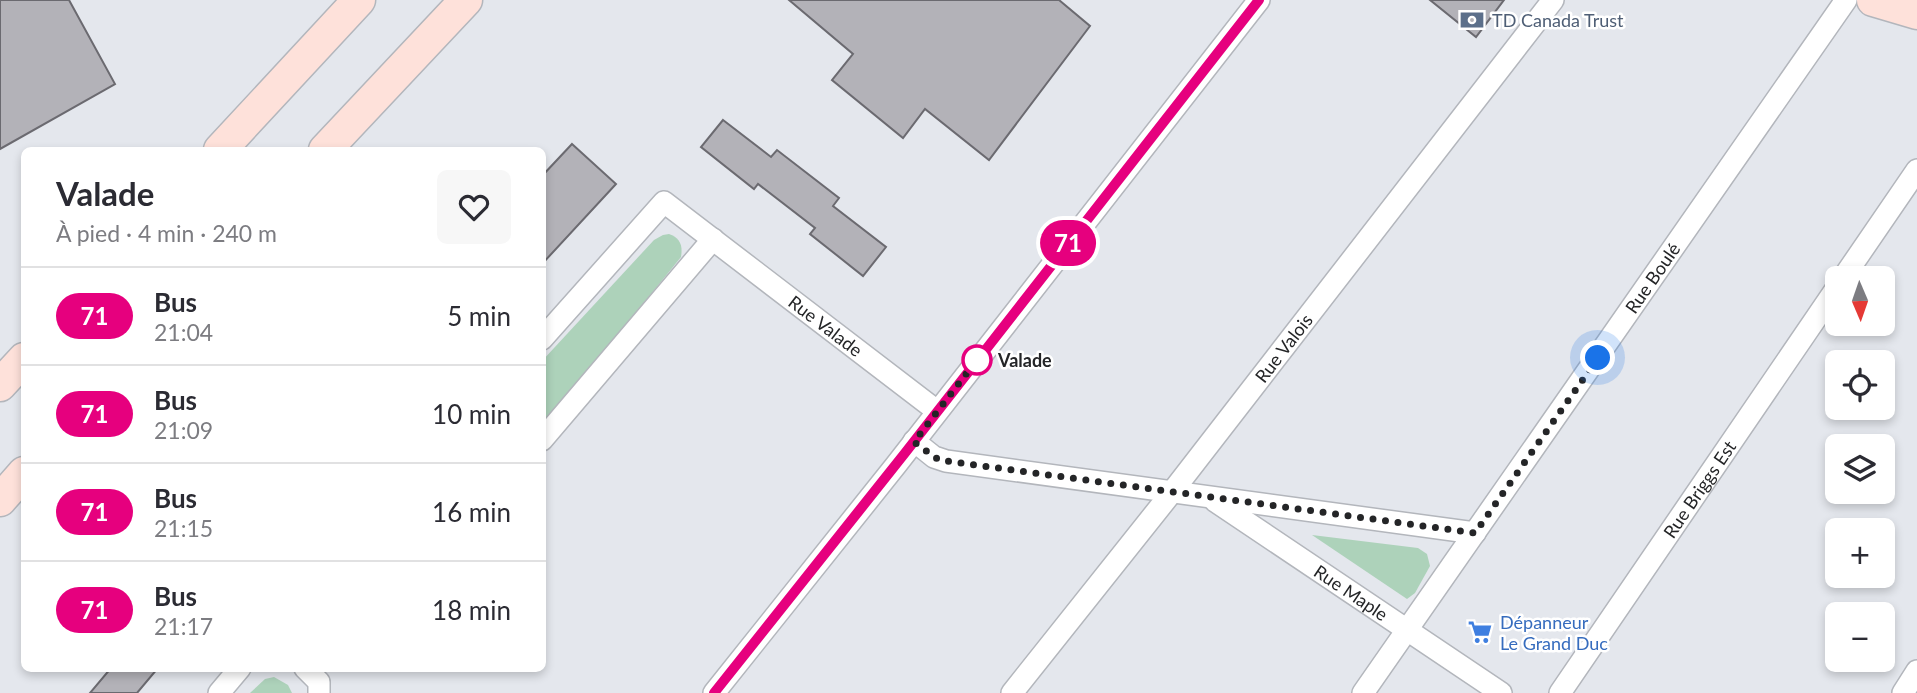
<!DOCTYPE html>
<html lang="fr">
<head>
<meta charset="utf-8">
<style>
  :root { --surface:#fff; --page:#f7f7f7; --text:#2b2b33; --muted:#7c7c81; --line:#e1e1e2 }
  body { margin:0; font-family:Lato,sans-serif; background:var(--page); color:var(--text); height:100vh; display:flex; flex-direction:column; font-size:26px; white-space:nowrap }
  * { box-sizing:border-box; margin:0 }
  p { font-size:23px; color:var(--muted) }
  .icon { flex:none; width:38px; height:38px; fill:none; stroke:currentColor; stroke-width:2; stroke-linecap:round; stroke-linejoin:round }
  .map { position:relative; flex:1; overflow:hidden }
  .panel { position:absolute; left:21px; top:147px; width:525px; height:525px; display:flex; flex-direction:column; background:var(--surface); border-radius:10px; box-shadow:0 4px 10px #0003 }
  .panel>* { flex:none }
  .badge { padding:0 14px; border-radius:23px; font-size:24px; line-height:46px }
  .needle { width:46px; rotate:178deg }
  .fabs { position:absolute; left:1825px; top:266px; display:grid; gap:14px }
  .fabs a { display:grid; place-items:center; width:70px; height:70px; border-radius:10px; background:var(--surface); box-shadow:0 4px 10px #0003; font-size:35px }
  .you { position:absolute; width:35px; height:35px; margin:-18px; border:5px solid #fff; border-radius:50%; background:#1a73e8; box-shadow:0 0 0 10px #1a73e833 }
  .map>.badge { position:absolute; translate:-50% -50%; box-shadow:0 0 0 4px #fff }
  .round { display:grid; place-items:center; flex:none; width:74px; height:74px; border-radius:10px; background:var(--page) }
  .headline { display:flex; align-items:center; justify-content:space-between; height:119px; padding:0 35px }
  h1 { font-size:33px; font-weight:700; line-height:52px }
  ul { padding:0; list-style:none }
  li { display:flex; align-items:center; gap:21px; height:98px; padding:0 35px; border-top:2px solid var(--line) }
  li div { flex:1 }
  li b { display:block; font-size:26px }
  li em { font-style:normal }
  li .badge { min-width:77px; font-weight:700; text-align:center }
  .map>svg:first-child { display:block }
  .green { fill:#add2ba }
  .building { fill:#b3b2b8; stroke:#6b6a70; stroke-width:2 }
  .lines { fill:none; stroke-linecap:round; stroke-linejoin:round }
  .minor-casing { stroke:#b3b6bc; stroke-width:24 }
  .secondary-casing { stroke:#b3b6bc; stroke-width:35 }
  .minor { stroke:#fff; stroke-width:21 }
  .secondary { stroke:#fee1da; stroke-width:32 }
  .line-casing { stroke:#fff; stroke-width:16 }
  .line { stroke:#e6007e; stroke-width:10 }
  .walk { stroke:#242527; stroke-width:7; stroke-dasharray:0 12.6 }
  .stop-dot { fill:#fff; stroke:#e6007e; stroke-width:3.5 }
  .labels { text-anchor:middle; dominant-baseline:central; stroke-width:5; stroke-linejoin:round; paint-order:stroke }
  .service-label { font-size:18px; fill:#4e5e75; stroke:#fff; text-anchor:start }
  .street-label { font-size:18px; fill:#242527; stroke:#fff }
  .stop-label { font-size:18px; font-weight:bold; fill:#242527; stroke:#fff; text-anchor:start }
  .shop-label { font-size:18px; fill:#366cbe; stroke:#fff; text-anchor:start }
</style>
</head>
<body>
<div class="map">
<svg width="1917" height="693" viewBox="0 0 1917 693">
  <rect width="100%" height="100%" fill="#e4e7ed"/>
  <!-- green -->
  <g class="green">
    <path d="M669 234C680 238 683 245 681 257L550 419 543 424 542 361 654 240 663 235Z"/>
    <polygon points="1312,535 1418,548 1427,554 1430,566 1415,593 1407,599"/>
    <polygon points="274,677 288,685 292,693 250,693 265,679"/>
  </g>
  <!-- building -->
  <g class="building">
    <polygon points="0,0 69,0 115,84 0,149"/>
    <polygon points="789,0 1059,0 1090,26 989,160 925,109 903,138 832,80 853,54"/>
    <polygon points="1430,0 1504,0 1476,37"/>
    <polygon points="723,120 771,157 777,150 839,198 833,206 886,247 863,276 810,234 815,228 758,184 754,189 701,147"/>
    <polygon points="572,144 616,184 542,264 542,176"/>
    <polygon points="111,668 158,668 137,693 90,693"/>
  </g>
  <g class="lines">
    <!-- minor casing -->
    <g class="minor-casing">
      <g id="minor">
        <polyline points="1843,278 1917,170"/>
        <path id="s1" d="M542 339 664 202 937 411"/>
        <polyline points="542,440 713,239"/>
        <polyline points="914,441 934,457 946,461 1475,533"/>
        <path id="s2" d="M1215 501 1501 693"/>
        <polyline points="305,668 319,682 319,693"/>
        <polyline points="219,693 240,668"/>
        <polyline points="714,693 896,465 1259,0"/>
        <path id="s3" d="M1012 693 1172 492 1553 0"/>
        <path id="s4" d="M1363 693 1846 0"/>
        <path id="s5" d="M1560 693 1838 286"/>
        <polyline points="1903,693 1917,671"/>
      </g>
    </g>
    <!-- secondary casing -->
    <g class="secondary-casing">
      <g id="secondary">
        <polyline points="1873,0 1917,13"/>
        <polyline points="220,150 359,0"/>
        <polyline points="325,150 466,0"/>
        <polyline points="0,385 24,359"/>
        <polyline points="0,500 24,473"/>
      </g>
    </g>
    <!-- minor -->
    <use href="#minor" class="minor"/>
    <!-- secondary -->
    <use href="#secondary" class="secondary"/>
  </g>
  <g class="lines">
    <!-- line casing -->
    <g class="line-casing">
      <polyline id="line" points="714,693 905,453 1259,0"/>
    </g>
    <!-- line -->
    <use href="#line" class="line"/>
    <!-- walk -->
    <polyline class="walk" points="977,360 983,352 914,442 939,460 1475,533 1598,358"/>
  </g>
  <!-- icons -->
  <defs>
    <g id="bank-bare" transform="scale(1.89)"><path d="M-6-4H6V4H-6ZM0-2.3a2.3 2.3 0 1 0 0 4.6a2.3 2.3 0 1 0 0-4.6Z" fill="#5c6f8a" stroke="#fff" stroke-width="2.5" paint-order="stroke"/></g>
    <g id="supermarket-bare" transform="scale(1.89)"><path d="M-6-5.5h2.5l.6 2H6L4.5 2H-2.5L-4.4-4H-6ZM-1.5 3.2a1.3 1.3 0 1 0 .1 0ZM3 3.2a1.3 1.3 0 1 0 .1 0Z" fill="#3f7fe0" stroke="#fff" stroke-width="2.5" paint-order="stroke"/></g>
  </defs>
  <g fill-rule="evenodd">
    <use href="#bank-bare" x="1472" y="20"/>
    <use href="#supermarket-bare" x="1480" y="632"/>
  </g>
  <!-- markers -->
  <circle class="stop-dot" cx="977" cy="360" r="14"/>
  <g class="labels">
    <!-- service labels -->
    <g class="service-label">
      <text x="1492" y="20">TD Canada Trust</text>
    </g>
    <!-- street labels -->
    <g class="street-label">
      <text stroke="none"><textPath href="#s4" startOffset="506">Rue Boulé</textPath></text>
      <text stroke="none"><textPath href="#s1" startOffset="387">Rue Valade</textPath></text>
      <text stroke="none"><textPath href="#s3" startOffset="439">Rue Valois</textPath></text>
      <text stroke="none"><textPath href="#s5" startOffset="247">Rue Briggs Est</textPath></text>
      <text stroke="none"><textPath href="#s2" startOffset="164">Rue Maple</textPath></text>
    </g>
    <!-- stop labels -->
    <g class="stop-label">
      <text x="998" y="360">Valade</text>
    </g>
    <!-- shop labels -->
    <g class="shop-label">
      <text x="1500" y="622">Dépanneur<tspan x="1500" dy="21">Le Grand Duc</tspan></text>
    </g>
  </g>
</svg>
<div class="fabs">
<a><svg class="needle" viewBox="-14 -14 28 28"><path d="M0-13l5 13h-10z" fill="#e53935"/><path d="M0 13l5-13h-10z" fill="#7c7c81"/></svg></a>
<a><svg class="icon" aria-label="locate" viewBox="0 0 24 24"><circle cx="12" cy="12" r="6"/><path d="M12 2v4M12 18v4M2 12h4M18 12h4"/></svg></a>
<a><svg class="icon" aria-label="layers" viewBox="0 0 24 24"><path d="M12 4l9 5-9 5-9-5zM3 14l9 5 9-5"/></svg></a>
<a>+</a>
<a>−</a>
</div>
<div class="you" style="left:1598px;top:358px"></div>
<b class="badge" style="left:1068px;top:243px;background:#e6007e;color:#fff">71</b>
<section class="panel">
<div class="headline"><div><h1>Valade</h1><p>À pied · 4 min · 240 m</p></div><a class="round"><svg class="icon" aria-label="heart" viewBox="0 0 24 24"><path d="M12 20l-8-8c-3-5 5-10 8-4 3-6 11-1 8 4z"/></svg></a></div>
<ul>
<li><span class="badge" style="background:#e6007e;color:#fff">71</span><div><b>Bus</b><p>21:04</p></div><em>5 min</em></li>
<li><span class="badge" style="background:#e6007e;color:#fff">71</span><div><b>Bus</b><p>21:09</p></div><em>10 min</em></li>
<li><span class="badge" style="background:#e6007e;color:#fff">71</span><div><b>Bus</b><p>21:15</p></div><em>16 min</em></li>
<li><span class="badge" style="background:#e6007e;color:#fff">71</span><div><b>Bus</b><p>21:17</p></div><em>18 min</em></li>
</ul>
</section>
</div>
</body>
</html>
